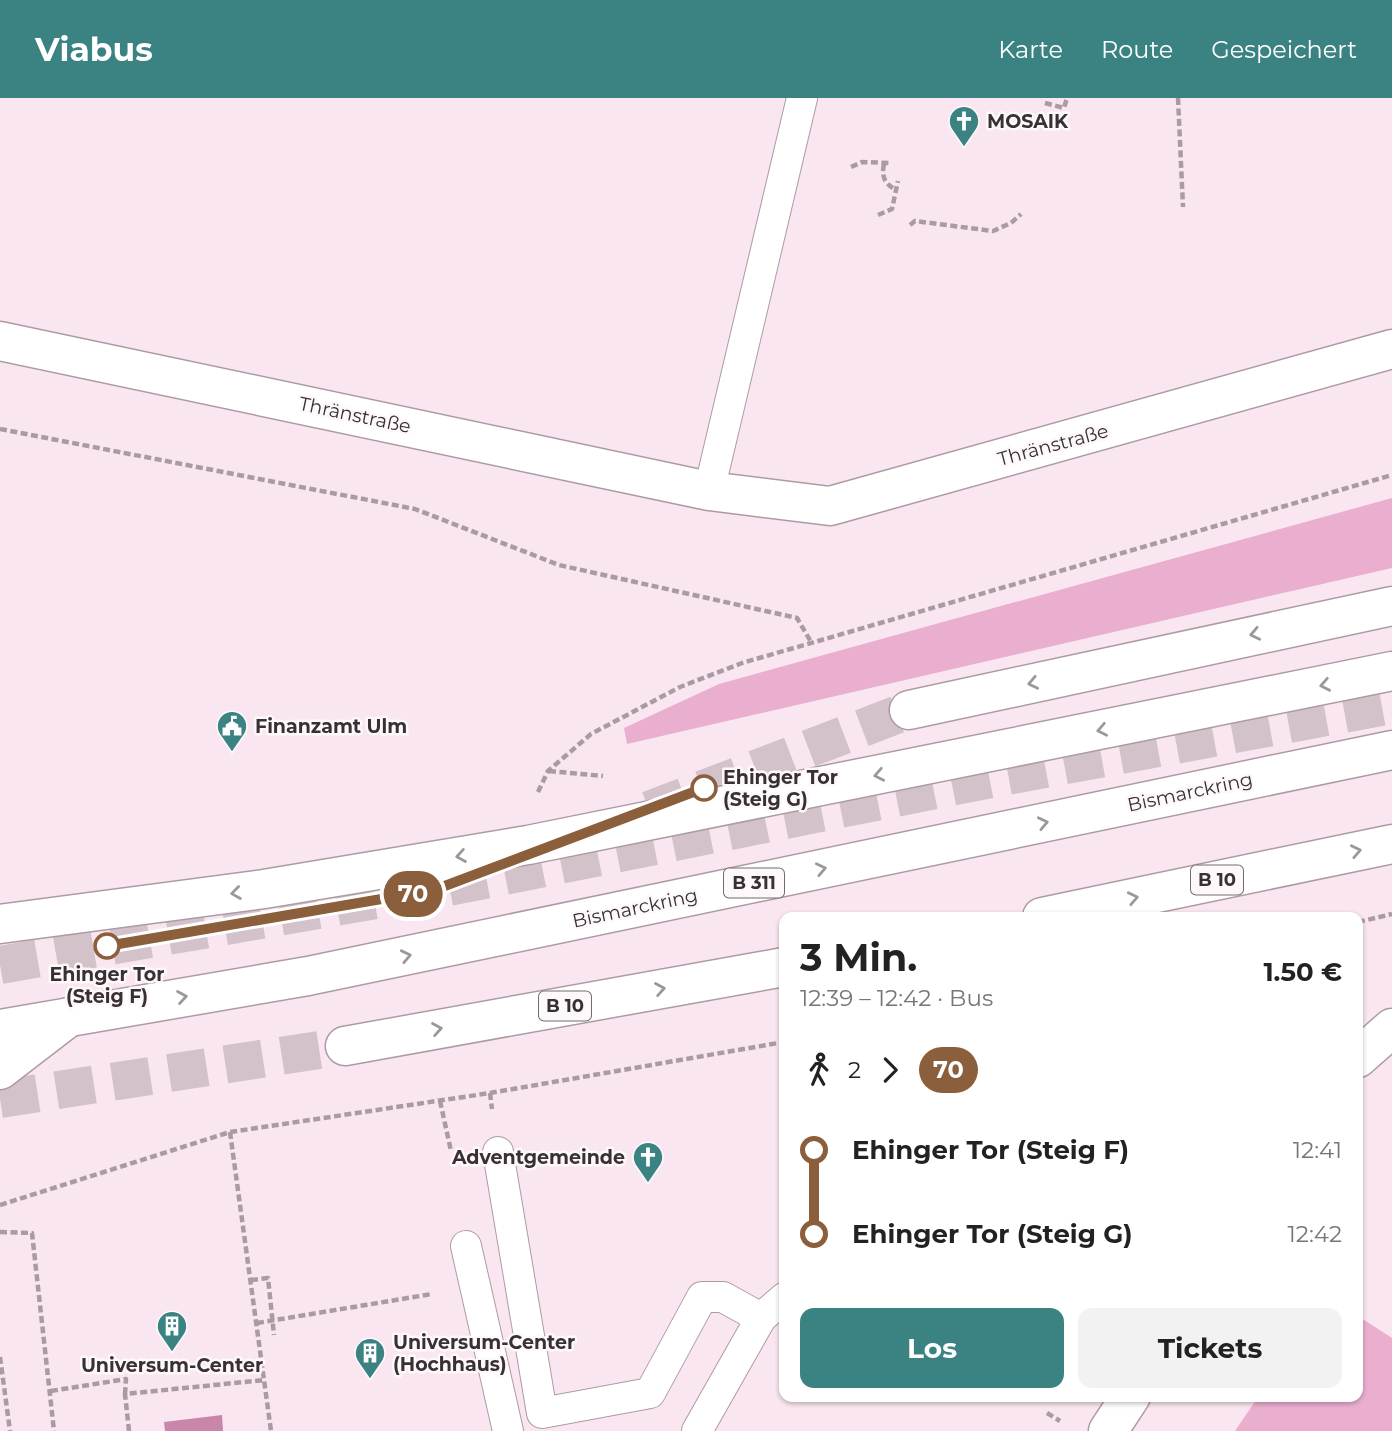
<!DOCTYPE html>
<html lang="de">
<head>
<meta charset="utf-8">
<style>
  :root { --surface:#fff; --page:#f2f2f2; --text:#222; --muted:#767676; --accent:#3b8383 }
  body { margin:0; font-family:Montserrat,sans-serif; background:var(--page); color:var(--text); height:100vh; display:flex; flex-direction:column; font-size:26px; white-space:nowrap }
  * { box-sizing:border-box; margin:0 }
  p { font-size:23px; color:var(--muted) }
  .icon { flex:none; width:38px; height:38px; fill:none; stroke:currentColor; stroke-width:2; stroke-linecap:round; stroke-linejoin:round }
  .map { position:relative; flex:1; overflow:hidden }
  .sheet { position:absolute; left:779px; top:814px; width:584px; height:490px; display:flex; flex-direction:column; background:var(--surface); border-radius:14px; box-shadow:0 2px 5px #0004 }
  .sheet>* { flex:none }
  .badge { padding:0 14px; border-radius:23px; font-size:24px; line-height:46px }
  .map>.badge { position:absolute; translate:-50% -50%; box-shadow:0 0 0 4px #fff }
  .legs { display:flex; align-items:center; gap:10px; height:77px; padding:0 21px; font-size:23px }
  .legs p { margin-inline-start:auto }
  .headline { display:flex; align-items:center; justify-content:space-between; height:119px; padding:0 21px }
  h1 { font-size:38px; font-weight:700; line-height:52px }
  .action { display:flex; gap:14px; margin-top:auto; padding:14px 21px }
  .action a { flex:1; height:80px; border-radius:14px; background:var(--accent); color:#fff; font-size:28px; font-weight:700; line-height:80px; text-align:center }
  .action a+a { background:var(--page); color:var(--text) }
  ul { padding:0 21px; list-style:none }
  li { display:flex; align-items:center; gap:24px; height:84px; font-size:26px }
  li i { display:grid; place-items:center; width:10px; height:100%; margin:0 9px; background:currentColor }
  li i::after { content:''; width:18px; height:18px; margin:-9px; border:5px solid; border-radius:50%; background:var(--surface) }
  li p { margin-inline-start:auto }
  li:first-child i { background:linear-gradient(#0000 50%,currentColor 0) }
  li:last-child i { background:linear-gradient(currentColor 50%,#0000 0) }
  header { display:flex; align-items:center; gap:42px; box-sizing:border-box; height:98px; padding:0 35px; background:var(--accent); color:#fff }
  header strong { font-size:33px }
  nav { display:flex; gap:38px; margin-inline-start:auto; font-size:24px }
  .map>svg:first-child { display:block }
  .green { fill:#eaafcf }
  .water { fill:#c986ab }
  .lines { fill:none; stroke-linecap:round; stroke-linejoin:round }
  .highway-tunnel { stroke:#d3c2ca; stroke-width:38; stroke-dasharray:38 19; stroke-linecap:butt }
  .lane-casing { stroke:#ad9ba4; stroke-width:32 }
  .street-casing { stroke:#ad9ba4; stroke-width:41 }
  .secondary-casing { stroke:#ad9ba4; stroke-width:41 }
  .primary-casing { stroke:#ad9ba4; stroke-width:41 }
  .highway-casing { stroke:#ad9ba4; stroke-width:41 }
  .path { stroke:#aa9ba3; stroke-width:4.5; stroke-dasharray:7 3.5; stroke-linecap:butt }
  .lane { stroke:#fff; stroke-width:30 }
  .street { stroke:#fff; stroke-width:38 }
  .secondary { stroke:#fff; stroke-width:38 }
  .primary { stroke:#fff; stroke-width:38 }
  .highway { stroke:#fff; stroke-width:38 }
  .oneway { stroke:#9c989a }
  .line-1-casing { stroke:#fff; stroke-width:16 }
  .line-1 { stroke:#8b5e3c; stroke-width:10 }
  .stop-1-dot { fill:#fff; stroke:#8b5e3c; stroke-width:3.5 }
  .labels { text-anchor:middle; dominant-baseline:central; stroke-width:5; stroke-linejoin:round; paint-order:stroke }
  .shield { fill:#fdf8fa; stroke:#736c6f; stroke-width:2 }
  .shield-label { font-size:18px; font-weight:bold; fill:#383034 }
  .poi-label { font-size:19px; font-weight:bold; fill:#383034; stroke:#fdf8fa; text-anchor:start }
  .street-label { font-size:19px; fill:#383034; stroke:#fdf8fa }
  .stop-label { font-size:19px; font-weight:bold; fill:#383034; stroke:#fdf8fa; text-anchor:start }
</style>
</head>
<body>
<header>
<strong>Viabus</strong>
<nav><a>Karte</a><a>Route</a><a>Gespeichert</a></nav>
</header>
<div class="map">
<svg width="1392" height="1333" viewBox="0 0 1392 1333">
  <rect width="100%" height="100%" fill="#fae6f0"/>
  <!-- green -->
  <g class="green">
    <polygon points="1392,400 1392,470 627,646 624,630 719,586"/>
    <polygon points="1358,1218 1392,1240 1392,1333 1235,1333 1258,1299 1358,1298"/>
  </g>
  <!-- water -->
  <polygon class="water" points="222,1317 223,1333 165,1333 164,1324"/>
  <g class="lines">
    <!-- highway-tunnel -->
    <g class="highway-tunnel">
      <polyline points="649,712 909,612"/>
      <polyline points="0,867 434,792 996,680 1392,607"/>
      <polyline points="0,1001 345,948"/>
    </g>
    <!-- lane casing -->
    <g class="lane-casing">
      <g id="lane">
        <polyline points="709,393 802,0"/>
        <polyline points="498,1054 542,1315 650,1295 702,1199 723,1199 761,1220"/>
        <polyline points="466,1148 508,1333"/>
        <polyline points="697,1333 761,1220 784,1200"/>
      </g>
    </g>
    <!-- street casing -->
    <g class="street-casing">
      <g id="street">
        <polyline points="0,243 709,393 830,408 1392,251"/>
        <polyline points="1358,960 1392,930"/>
        <polyline points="1108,1333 1131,1298"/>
      </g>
    </g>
    <!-- secondary casing -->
    <g class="secondary-casing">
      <polyline id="secondary" points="0,972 69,919"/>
    </g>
    <!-- primary casing -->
    <g class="primary-casing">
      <g id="primary">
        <polyline points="0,826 264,791 528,747 1392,573"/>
        <polyline points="0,931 308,878 1392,652"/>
      </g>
    </g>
    <!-- highway casing -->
    <g class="highway-casing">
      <g id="highway">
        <polyline points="909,612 1392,508"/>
        <polyline points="1042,819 1392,746"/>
        <polyline points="345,948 784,869"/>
      </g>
    </g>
    <!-- path -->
    <g class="path">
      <polyline points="1178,0 1183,109"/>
      <polyline points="1045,5 1064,10 1067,0"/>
      <path d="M884 66C881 79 885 86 896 92"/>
      <polyline points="851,69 862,64 889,65"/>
      <polyline points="878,117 892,111 898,83"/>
      <polyline points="910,127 915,123 993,133 1011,125 1021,116"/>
      <polyline points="0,331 415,411 559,467 797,520 811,544"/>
      <polyline points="549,673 603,678"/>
      <polyline points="538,694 548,673 591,636 680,589 742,565 1392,377"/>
      <polyline points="1358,824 1392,816"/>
      <polyline points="490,995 492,1011"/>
      <polyline points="440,1003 451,1053"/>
      <polyline points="230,1034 264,1282"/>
      <polyline points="0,1107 230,1034 490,995 784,944"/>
      <polyline points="0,1134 32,1135 54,1333"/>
      <polyline points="251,1182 268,1180 274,1237"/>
      <polyline points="257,1225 432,1196"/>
      <polyline points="0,1259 10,1333"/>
      <polyline points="51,1293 126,1281 125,1296"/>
      <polyline points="1047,1315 1060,1323"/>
      <polyline points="129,1333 125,1296 264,1282 271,1333"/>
    </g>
    <!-- lane -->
    <use href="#lane" class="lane"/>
    <!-- street -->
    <use href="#street" class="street"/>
    <!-- secondary -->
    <use href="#secondary" class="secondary"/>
    <!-- primary -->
    <use href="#primary" class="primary"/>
    <!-- highway -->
    <use href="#highway" class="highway"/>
  </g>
  <!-- one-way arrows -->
  <defs><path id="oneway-chevron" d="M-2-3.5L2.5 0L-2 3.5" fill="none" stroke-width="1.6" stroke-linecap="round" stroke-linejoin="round" transform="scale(1.75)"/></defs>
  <g class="oneway">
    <use href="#oneway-chevron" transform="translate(1255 536) rotate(168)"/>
    <use href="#oneway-chevron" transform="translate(1033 585) rotate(168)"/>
    <use href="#oneway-chevron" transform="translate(1325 587) rotate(169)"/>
    <use href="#oneway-chevron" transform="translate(1102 632) rotate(169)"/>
    <use href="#oneway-chevron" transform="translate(879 677) rotate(169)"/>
    <use href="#oneway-chevron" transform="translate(1043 725) rotate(-12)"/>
    <use href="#oneway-chevron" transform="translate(1356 753) rotate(-12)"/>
    <use href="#oneway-chevron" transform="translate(461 758) rotate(170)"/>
    <use href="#oneway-chevron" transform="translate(821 771) rotate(-12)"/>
    <use href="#oneway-chevron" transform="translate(236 795) rotate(172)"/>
    <use href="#oneway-chevron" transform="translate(1133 800) rotate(-12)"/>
    <use href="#oneway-chevron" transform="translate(406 858) rotate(-12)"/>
    <use href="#oneway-chevron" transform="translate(660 891) rotate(-10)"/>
    <use href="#oneway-chevron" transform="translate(182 899) rotate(-9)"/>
    <use href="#oneway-chevron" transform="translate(437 931) rotate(-10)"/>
  </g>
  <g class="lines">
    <!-- line-1 casing -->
    <g class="line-1-casing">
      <polyline id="line-1" points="107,848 434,792 704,690"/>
    </g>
    <!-- line-1 -->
    <use href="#line-1" class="line-1"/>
  </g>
  <!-- icons -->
  <defs>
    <g id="church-pin" transform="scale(1.575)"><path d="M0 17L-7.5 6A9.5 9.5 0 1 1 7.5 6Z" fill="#3b8383" stroke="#fdf8fa"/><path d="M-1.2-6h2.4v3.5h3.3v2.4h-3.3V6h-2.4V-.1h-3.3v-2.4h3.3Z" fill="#fff"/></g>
    <g id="civic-pin" transform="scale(1.575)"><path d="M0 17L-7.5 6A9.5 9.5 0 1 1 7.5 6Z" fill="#3b8383" stroke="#fdf8fa"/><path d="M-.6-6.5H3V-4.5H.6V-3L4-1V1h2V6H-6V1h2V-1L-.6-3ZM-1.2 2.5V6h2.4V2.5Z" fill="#fff"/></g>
    <g id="building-pin" transform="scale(1.575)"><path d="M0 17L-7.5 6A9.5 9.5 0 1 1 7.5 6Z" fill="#3b8383" stroke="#fdf8fa"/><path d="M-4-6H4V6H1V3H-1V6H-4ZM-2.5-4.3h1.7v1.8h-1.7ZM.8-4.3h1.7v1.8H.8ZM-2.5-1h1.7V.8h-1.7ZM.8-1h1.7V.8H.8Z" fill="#fff"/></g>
  </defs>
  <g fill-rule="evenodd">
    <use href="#church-pin" x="964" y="23"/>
    <use href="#civic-pin" x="232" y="628"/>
    <use href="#church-pin" x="648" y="1059"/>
    <use href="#building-pin" x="172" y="1228"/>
    <use href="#building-pin" x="370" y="1255"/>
  </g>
  <!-- markers -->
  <g class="stop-1-dot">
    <circle cx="704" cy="690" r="12"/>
    <circle cx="107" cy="848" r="12"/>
  </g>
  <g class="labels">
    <!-- shield labels -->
    <g class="shield">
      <rect x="1191" y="767.5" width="52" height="29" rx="5"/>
      <rect x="724" y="770.5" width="60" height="29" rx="5"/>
      <rect x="539" y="893.5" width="52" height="29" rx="5"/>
    </g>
    <g class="shield-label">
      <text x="1217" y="782">B 10</text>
      <text x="754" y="785">B 311</text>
      <text x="565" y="908">B 10</text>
    </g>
    <!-- poi labels -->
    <g class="poi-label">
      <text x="987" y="23">MOSAIK</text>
      <text x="255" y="628">Finanzamt Ulm</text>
      <text x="625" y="1059" text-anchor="end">Adventgemeinde</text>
      <text x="393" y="1244">Universum-Center<tspan x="393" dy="22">(Hochhaus)</tspan></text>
      <text x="172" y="1267" text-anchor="middle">Universum-Center</text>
    </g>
    <!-- street labels -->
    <g class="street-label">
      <text transform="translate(355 317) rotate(12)">Thränstraße</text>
      <text transform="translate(1053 347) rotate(-15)">Thränstraße</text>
      <text transform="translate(1190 694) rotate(-12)">Bismarckring</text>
      <text transform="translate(635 810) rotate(-12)">Bismarckring</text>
    </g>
    <!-- stop labels -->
    <g class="stop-label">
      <text x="723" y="679">Ehinger Tor<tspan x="723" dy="22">(Steig G)</tspan></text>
      <text x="107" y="876" text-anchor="middle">Ehinger Tor<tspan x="107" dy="22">(Steig F)</tspan></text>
    </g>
  </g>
</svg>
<b class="badge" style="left:413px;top:796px;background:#8b5e3c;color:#fff">70</b>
<section class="sheet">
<div class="headline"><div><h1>3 Min.</h1><p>12:39 – 12:42 · Bus</p></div><b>1.50 €</b></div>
<div class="legs"><svg class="icon" aria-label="walk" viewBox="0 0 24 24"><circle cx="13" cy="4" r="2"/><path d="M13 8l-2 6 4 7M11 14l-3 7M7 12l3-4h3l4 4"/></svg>2<svg class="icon" aria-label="forward" viewBox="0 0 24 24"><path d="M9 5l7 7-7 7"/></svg><b class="badge" style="background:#8b5e3c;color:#fff">70</b></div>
<ul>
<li><i style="color:#8b5e3c"></i><b>Ehinger Tor (Steig F)</b><p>12:41</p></li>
<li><i style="color:#8b5e3c"></i><b>Ehinger Tor (Steig G)</b><p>12:42</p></li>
</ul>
<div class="action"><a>Los</a><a>Tickets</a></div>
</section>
</div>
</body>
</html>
